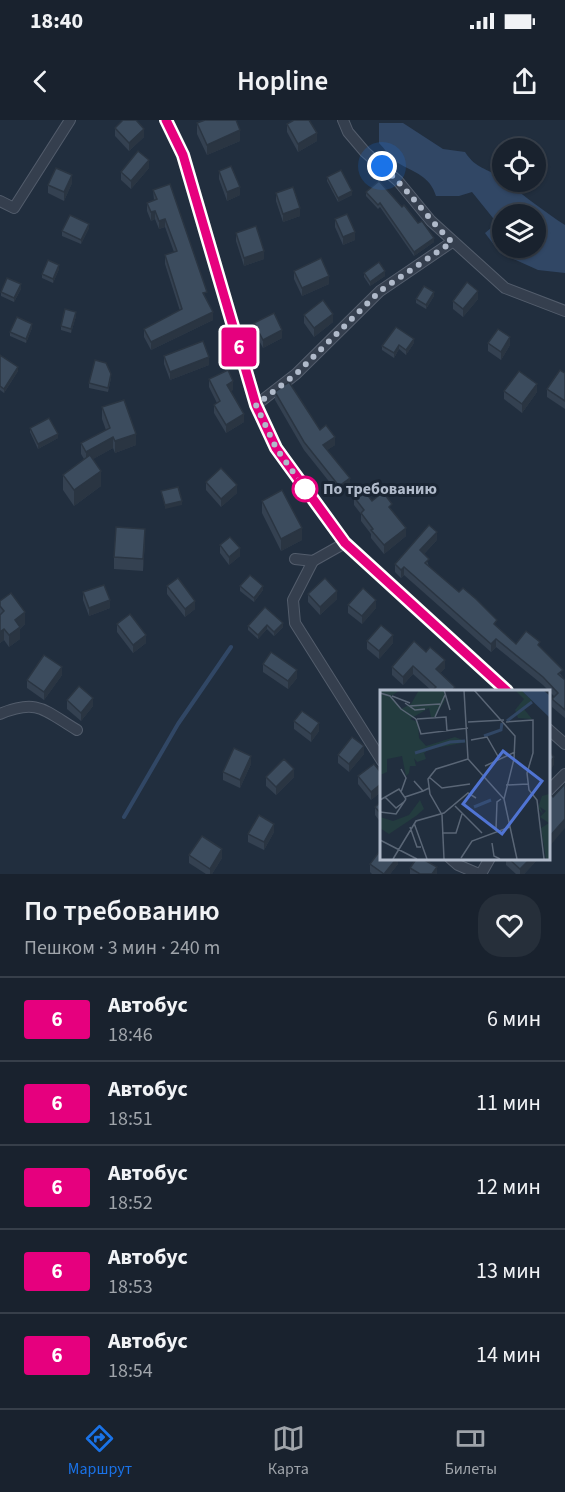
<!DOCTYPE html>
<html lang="ru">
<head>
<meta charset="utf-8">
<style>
  :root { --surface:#19222e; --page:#262f3a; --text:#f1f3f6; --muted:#9fa4aa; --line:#373f4a; --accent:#1a73e8 }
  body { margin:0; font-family:"Source Sans 3",sans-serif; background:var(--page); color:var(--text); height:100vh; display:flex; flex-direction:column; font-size:22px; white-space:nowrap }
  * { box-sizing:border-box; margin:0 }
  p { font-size:20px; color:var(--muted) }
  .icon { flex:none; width:33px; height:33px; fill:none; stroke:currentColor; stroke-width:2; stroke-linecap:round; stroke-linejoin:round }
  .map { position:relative; height:754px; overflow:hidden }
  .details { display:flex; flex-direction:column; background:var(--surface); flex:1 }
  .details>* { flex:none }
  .badge { padding:0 12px; border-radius:4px; font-size:21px; line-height:39px }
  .buttons { position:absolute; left:492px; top:18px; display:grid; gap:12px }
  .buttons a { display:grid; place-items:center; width:54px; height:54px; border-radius:50%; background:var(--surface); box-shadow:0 2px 4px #0004,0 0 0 2px var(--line); font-size:30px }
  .you { position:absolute; width:30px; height:30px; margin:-15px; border:4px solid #fff; border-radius:50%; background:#1a73e8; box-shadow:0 0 0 9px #1a73e833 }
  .map>.badge { position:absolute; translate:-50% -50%; box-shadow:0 0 0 3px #fff }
  .round { display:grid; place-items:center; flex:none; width:63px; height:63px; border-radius:24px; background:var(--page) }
  .overview { display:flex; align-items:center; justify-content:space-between; height:102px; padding:0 24px }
  h1 { font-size:28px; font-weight:600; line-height:45px }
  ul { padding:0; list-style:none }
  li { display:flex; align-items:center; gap:18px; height:84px; padding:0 24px; border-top:2px solid var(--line) }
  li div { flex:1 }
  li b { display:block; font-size:22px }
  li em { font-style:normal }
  li .badge { min-width:66px; font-weight:700; text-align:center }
  .status { display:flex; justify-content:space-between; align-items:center; height:42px; padding:0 30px; background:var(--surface); direction:ltr }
  .status svg { height:16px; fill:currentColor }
  header { display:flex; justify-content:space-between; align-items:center; height:78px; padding:0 24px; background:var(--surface); font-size:27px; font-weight:600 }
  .tab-bar { display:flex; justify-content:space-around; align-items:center; height:84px; border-top:2px solid var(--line); background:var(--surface); font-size:16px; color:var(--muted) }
  .tab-bar a { display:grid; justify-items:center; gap:3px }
  .tab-bar .active { color:var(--accent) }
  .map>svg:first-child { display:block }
  .water { fill:#314765; fill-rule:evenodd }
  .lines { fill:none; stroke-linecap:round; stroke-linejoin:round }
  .stream { stroke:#314765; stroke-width:4 }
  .street-casing { stroke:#535d6c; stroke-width:12 }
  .street { stroke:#353f4e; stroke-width:10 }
  .wall { fill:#344151 }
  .shaded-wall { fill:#2a3542 }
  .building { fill:#3c4c5e; stroke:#2a3542; stroke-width:1.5 }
  .line-casing { stroke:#fff; stroke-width:14 }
  .line { stroke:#e6007e; stroke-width:9 }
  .walk { stroke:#b0baca; stroke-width:6; stroke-dasharray:0 10.8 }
  .stop-dot { fill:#fff; stroke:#e6007e; stroke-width:3 }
  .labels { text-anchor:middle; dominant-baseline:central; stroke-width:6; stroke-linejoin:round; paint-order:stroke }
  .stop-label { font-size:16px; font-weight:bold; fill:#b0baca; stroke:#1a2533; text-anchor:start }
  .inset-river { fill:none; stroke:#314765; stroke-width:3 }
  .inset-road { fill:none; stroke:#5a6676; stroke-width:1.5 }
  .view { fill:#5074d3; fill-opacity:0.15; stroke:#5074d3; stroke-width:3 }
  .inset-edge { fill:none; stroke:#b0baca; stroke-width:3 }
</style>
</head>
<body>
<div class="status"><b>18:40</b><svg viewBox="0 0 49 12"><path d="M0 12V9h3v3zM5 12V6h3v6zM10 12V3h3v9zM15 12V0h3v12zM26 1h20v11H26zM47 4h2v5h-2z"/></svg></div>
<header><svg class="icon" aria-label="back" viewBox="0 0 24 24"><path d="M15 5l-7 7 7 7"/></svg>Hopline<svg class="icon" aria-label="share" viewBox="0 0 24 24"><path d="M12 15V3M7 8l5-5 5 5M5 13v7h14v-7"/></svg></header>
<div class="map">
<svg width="565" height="754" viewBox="0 0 565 754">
  <rect width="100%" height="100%" fill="#212e3e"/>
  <!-- water -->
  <path class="water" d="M379 3H403L443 29 465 32C477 50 486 47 502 59 521 73 543 91 565 105V153L538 150 500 133 485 113 497 103 472 72 459 76H436C430 56 415 53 398 43 391 39 385 29 379 23ZM502 94H536V128H502Z"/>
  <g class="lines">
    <!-- stream -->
    <polyline class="stream" points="124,697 178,604 231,527"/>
    <!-- street casing -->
    <g class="street-casing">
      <g id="street">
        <polyline points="166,0 183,35 256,285 276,328 345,423 507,571"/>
        <polyline points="343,0 348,12 365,32 398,61 431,101 505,168 565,191"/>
        <polyline points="0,81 14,88 70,0"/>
        <polyline points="256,285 296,254 380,171 452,122"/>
        <polyline points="295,439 313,441 345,423"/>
        <polyline points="313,441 293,480 295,503 382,641"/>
        <path d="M0 594C38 578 45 591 77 610"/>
        <polyline points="548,609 565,624"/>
        <polyline points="548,671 565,654"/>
        <polyline points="450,738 458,745 479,754"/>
        <polyline points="481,754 490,738"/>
      </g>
    </g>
    <!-- street -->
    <use href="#street" class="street"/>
  </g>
  <!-- wall -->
  <g class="wall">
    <polygon points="197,3 240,21 207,35 197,14"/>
    <polygon points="287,4 317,21 298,32 287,12"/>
    <polygon points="115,8 144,17 129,31 115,16"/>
    <polygon points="149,48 131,69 121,60 121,52"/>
    <polygon points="219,51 240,75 227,81 219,59"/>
    <polygon points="327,57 352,75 338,82 327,61"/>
    <polygon points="72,63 64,81 48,73 48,65"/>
    <polygon points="153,70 207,180 213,200 151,230 144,217 144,209 180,191 165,144 165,135 174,132 165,107 159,109 155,99 151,101 147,91 147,83 154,80"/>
    <polygon points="366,72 402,87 418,103 434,122 414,136 380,87 378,89 366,76"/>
    <polygon points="276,73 300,96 283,102 276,81"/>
    <polygon points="335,99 355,120 343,125 335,107"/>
    <polygon points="89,108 81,124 62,116 62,111"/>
    <polygon points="236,113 264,139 244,146 236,121"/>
    <polygon points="59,149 53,163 42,158 42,154"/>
    <polygon points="294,151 329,164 302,176 294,159"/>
    <polygon points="364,153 385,156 370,166 364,157"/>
    <polygon points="21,169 14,182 1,176 1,172"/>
    <polygon points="434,176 426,189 416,183 416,179"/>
    <polygon points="478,179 463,197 453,189 453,181"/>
    <polygon points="304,195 333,202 314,217 304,203"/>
    <polygon points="76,196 71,213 61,210 61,206"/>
    <polygon points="254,203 282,218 263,228 254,211"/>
    <polygon points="32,208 26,223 10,216 10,212"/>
    <polygon points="414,223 406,235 399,229 394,238 382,230 382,226"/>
    <polygon points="488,223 510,225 501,240 488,231"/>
    <polygon points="0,235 18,251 4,273 0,270"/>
    <polygon points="164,236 209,245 170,260 164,244"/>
    <polygon points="565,253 565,289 547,277 547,269"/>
    <polygon points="111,258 108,272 89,268 89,263"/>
    <polygon points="209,259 233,270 230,271 244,302 226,313 214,293 214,285 217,283 209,267"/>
    <polygon points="504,271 537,272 522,293 504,279"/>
    <polygon points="275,272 320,310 335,325 327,330 350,366 339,374 304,330 275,280"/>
    <polygon points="102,287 136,325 115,333 113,328 93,339 101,366 74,386 63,370 63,355 84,339 81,334 81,323 106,310 102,299"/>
    <polygon points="30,308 58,318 38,329 30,312"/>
    <polygon points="206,362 237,373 221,387 206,370"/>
    <polygon points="354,377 372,381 392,391 406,416 384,434 371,418 371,414 361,401 361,394 354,385"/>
    <polygon points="262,381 302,420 281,431 262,393"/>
    <polygon points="145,420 143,451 114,449 114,437"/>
    <polygon points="437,420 424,434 429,446 516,524 540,527 565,560 565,598 552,587 552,579 555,577 543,565 496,527 491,532 404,455 401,458 395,452 395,444"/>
    <polygon points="220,425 240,436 229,445 220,433"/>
    <polygon points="167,466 195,489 185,497 167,474"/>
    <polygon points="240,466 263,470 254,482 240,471"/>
    <polygon points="83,472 110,488 89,496 83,480"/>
    <polygon points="308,474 337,479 320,495 308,482"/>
    <polygon points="0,481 25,504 20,509 20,519 9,527 4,520 0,523"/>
    <polygon points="348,485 376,488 362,504 348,493"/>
    <polygon points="265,487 283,507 274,516 267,509 258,519 248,510 248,506"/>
    <polygon points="117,504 146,523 133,533 117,512"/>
    <polygon points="367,521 393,523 379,539 367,529"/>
    <polygon points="414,521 445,548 440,553 455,571 432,571 413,554 403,565 392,555 392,547"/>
    <polygon points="263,544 297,558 288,569 263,552"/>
    <polygon points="62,555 44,580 27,568 27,560"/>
    <polygon points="67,580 93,586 81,601 67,589"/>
    <polygon points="294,601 319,611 311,622 294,609"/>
    <polygon points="364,634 349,652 338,643 338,635"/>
    <polygon points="251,644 240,668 223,660 223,652"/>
    <polygon points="382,654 382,671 371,680 358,664 358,656"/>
    <polygon points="266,657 294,657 276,675 266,666"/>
    <polygon points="382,681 382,704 375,695 375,687"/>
    <polygon points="274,712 264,730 248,722 248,714"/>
    <polygon points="189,735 222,738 212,754 206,754 189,743"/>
    <polygon points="398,738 398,744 390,754 372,754 370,752 370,744"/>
    <polygon points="506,738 539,738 524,754 516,754 506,745"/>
    <polygon points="410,748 437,754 410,754"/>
  </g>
  <!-- shaded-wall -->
  <g class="shaded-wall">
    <polygon points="144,9 144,17 129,31 129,23"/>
    <polygon points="240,10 240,21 207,35 207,25"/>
    <polygon points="317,13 317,21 298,32 298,24"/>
    <polygon points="149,40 149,48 131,69 131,61"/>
    <polygon points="72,55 72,63 64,81 64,72"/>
    <polygon points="240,67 240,75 227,81 227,72"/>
    <polygon points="352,71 352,75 338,82 338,78"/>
    <polygon points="300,88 300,96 283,102 283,94"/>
    <polygon points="155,91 155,99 151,101 151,92"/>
    <polygon points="165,99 165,107 159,109 159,101"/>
    <polygon points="89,104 89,108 81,124 81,120"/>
    <polygon points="355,112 355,120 343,125 343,117"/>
    <polygon points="434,118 434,122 414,136 414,132"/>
    <polygon points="264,131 264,139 244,146 244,138"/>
    <polygon points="59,145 59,149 53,163 53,159"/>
    <polygon points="385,151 385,156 370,166 370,162"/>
    <polygon points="329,156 329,164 302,176 302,168"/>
    <polygon points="21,164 21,169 14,182 14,178"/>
    <polygon points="478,171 478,179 463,197 463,189"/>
    <polygon points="434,172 434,176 426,189 426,185"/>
    <polygon points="76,192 76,196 71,213 71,209"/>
    <polygon points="213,192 213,200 151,230 151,222"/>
    <polygon points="333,194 333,202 314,217 314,208"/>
    <polygon points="32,204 32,208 26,223 26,219"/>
    <polygon points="282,210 282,218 263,228 263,220"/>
    <polygon points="510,217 510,225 501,240 501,232"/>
    <polygon points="414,219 414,223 406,235 406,230"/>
    <polygon points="399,225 399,229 394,238 394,233"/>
    <polygon points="209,237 209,245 170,260 170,252"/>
    <polygon points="18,247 18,251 4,273 4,269"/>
    <polygon points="233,261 233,270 227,273 227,265"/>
    <polygon points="537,264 537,272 522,293 522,284"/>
    <polygon points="244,294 244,302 226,313 226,305"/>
    <polygon points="58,314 58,318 38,329 38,324"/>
    <polygon points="136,314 136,325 115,333 115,321"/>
    <polygon points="113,317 113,328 86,343 86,332"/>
    <polygon points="335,317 335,325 323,333 323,325"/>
    <polygon points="101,351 101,366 74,386 74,370"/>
    <polygon points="350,358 350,366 339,374 339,366"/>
    <polygon points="237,365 237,373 221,387 221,379"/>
    <polygon points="182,381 182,385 165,389 165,385"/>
    <polygon points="302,408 302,420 281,431 281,419"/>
    <polygon points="406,408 406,416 384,434 384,425"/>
    <polygon points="145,409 145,420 143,451 143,439"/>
    <polygon points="437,412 437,420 420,438 420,430"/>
    <polygon points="240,428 240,436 229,445 229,437"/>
    <polygon points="404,447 404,455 401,458 401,450"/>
    <polygon points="263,466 263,470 254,482 254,478"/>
    <polygon points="337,471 337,479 320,495 320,487"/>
    <polygon points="110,480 110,488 89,496 89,488"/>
    <polygon points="376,480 376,488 362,504 362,496"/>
    <polygon points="195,481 195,489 185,497 185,489"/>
    <polygon points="25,492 25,504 20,509 20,519 9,527 9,515 15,500"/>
    <polygon points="283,503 283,507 274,516 274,512"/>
    <polygon points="267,505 267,509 258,519 258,515"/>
    <polygon points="4,509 4,520 0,523 0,512"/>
    <polygon points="146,515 146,523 133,533 133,525"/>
    <polygon points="393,515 393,523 379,539 379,531"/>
    <polygon points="496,519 496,527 491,532 491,524"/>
    <polygon points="445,540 445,548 436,558 436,549"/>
    <polygon points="413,546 413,554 403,565 403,557"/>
    <polygon points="62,547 62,555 44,580 44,572"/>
    <polygon points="297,550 297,558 288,569 288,561"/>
    <polygon points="93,578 93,586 81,601 81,593"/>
    <polygon points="319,603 319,611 311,622 311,614"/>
    <polygon points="364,626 364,634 349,652 349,644"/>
    <polygon points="251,636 251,644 240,668 240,660"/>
    <polygon points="554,637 554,645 549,652 549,643"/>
    <polygon points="294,649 294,657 276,675 276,667"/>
    <polygon points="382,663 382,671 371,680 371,672"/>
    <polygon points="565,699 565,708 549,727 549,717"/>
    <polygon points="274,704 274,712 264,730 264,722"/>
    <polygon points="222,729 222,738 212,754 210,754 210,749"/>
    <polygon points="397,738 398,738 398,744 390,754 384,754"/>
    <polygon points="531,738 539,738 524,754 520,754 520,749"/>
    <polygon points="437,747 437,754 432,754"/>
  </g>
  <!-- building -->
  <g class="building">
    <polygon points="123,0 136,0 144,9 129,23 115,8"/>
    <polygon points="205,0 236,0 240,10 207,25 197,3"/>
    <polygon points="294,0 309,0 317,13 298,24 287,4"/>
    <polygon points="138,31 149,40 131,61 121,52"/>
    <polygon points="231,46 240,67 227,72 219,51"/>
    <polygon points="56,48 72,55 64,72 48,65"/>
    <polygon points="341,50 352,71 338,78 327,57"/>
    <polygon points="379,61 402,87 404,85 418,103 422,101 434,118 414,132 380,83 378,85 366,72"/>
    <polygon points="170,64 207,172 203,173 213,192 151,222 144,209 182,189 165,135 177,131 165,99 159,101 155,91 151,92 147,83 157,79 153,70"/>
    <polygon points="293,67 300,88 283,94 276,73"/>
    <polygon points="347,94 355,112 343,117 335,99"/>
    <polygon points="70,95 89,104 81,120 62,111"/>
    <polygon points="256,106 264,131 244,138 236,113"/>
    <polygon points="321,138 329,156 302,168 294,151"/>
    <polygon points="48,140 59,145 53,159 42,154"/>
    <polygon points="379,142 385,151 370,162 364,153"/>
    <polygon points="7,158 21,164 14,178 1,172"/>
    <polygon points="467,162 478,171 463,189 453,181"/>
    <polygon points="424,166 434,172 426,185 416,179"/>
    <polygon points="323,180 333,194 314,208 304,195"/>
    <polygon points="65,189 76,192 71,209 61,206"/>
    <polygon points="274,193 282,210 263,220 254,203"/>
    <polygon points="17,197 32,204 26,219 10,212"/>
    <polygon points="396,207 414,219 406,230 399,225 394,233 382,226"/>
    <polygon points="498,209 510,217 501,232 488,223"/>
    <polygon points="203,221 209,237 170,252 164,236"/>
    <polygon points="0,235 18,247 4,269 0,266"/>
    <polygon points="95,240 106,243 111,254 108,268 89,263"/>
    <polygon points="228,250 233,261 227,265 244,294 226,305 214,285 220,281 209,259"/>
    <polygon points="560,250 565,253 565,281 547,269"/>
    <polygon points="519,251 537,264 522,284 504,271"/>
    <polygon points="289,262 320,310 326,305 335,317 323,325 350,358 339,366 304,322 275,272"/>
    <polygon points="124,280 136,314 115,321 113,317 86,332 81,323 110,308 102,287"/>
    <polygon points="49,298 58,314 38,324 30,308"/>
    <polygon points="90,335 101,351 74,370 63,355"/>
    <polygon points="221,348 237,365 221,379 206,362"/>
    <polygon points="178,367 182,381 165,385 161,371"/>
    <polygon points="363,369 372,381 383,372 392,384 389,387 406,408 384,425 371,410 373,409 361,393 364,390 354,377"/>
    <polygon points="282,370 302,408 281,419 262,381"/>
    <polygon points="429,405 437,412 420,430 429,439 425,443 459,472 463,468 476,479 497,500 494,504 516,524 526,511 540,522 538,525 563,550 558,554 565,560 565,590 552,579 558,573 543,557 496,519 491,524 404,447 401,450 395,444"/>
    <polygon points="116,407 145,409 143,439 114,437"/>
    <polygon points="230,417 240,428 229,437 220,425"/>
    <polygon points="250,455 263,466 254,478 240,466"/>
    <polygon points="178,458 195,481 185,489 167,466"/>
    <polygon points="325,458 337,471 320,487 308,474"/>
    <polygon points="104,465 110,480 89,488 83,472"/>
    <polygon points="363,468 376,480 362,496 348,485"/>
    <polygon points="11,473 25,492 15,500 20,507 9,515 4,509 0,512 0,495 4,491 0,486 0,481"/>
    <polygon points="265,487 283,503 274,512 267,505 258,515 248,506"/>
    <polygon points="130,494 146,515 133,525 117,504"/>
    <polygon points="381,505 393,515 379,531 367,521"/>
    <polygon points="414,521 426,532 430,527 445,540 436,549 455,567 452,571 432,571 436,567 413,546 403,557 392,547"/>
    <polygon points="271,532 297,550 288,561 263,544"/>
    <polygon points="44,535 62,547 44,572 27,560"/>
    <polygon points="79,566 93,578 81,593 67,580"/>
    <polygon points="302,591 319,603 311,614 294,601"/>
    <polygon points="352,617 364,626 349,644 338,635"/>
    <polygon points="234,628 251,636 240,660 223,652"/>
    <polygon points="549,632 554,637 549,643"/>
    <polygon points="284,639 294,649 276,667 266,657"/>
    <polygon points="374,644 382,654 382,663 371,672 358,656"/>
    <polygon points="565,664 565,699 549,717 549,673 553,677"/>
    <polygon points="382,681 382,695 375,687"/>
    <polygon points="259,695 274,704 264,722 248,714"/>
    <polygon points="202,716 222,729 210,749 189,735"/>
    <polygon points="382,728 382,738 397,738 384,754 370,744"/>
    <polygon points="417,738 421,738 437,747 432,754 420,754 410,748"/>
    <polygon points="508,738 531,738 520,749"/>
  </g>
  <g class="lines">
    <!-- line casing -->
    <g class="line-casing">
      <polyline id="line" points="166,0 183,35 256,285 276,328 345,423 507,571"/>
    </g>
    <!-- line -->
    <use href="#line" class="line"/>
    <!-- walk -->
    <path class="walk" d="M305 369 276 328 256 285 296 254 380 171 452 122C427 98 408 69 382 46"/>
  </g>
  <!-- markers -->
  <circle class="stop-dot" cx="305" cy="369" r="12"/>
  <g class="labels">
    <!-- stop labels -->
    <g class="stop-label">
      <text x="323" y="369">По требованию</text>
    </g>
  </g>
  <!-- overview -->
  <g transform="translate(380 570)">
    <rect width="170" height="170" fill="#212e3e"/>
    <path d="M0 0H20L11 6 21 19 31 14 39 0H64L65 10 55 27H51L49 18 30 29 38 32 39 48 46 56 75 47 87 52 50 59 44 63 46 69 37 72 34 68 36 76H30L29 83 26 86 22 66 7 69V82L0 85ZM135 0H141L152 11 143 18 152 29 138 28 135 20 144 9ZM169 104V169H166L161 138 169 133 160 127 166 121 160 117 163 124 158 118 162 106ZM40 110 44 119 36 126 9 144 0 138V127L13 131 29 125Z" fill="#233c3f"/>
    <path d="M141 0H163L169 5V27Z" fill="#314765"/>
    <path class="inset-river" d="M127 31 152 12M104 46 121 40 122 33M35 63 70 52 85 51M94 117 111 110"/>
    <path class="inset-road" d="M64 0 70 20M84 0 88 69 124 109M94 0 135 46 134 69 124 109 137 169M0 3 10 6 21 19 36 29M12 6 30 13M25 13 35 20 45 19M29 16 60 14M55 27 65 5M36 29 41 44 88 38M37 29 66 27 67 41M88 32 124 30M126 32 153 30V63L147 83 149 100 157 110 164 169M91 50 107 47 119 68M105 76 135 62M21 79 26 88 21 102M49 87 62 98 90 94M34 91 43 101 49 98M126 95 148 94M5 107 16 118 25 111M25 107 43 101M0 110 19 99 26 109M75 116 102 143M0 122 16 124 26 109M34 133 47 169M30 137 37 157H41M116 139 117 112 121 109M62 143H76L82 124M0 150 37 169M112 153 114 166 120 169M81 168 92 151 130 137M13 169 36 131 64 123 88 103 96 108M64 169 62 125 50 104 48 89 56 79 88 69"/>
    <path class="view" d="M123 61 162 91 122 144 83 114Z"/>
    <rect width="170" height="170" class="inset-edge"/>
  </g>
</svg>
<div class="buttons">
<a><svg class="icon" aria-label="locate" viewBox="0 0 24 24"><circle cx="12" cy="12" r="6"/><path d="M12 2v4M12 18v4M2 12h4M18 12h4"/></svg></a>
<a><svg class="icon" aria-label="layers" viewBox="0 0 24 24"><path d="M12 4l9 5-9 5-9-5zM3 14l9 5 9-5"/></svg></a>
</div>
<div class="you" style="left:382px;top:46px"></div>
<b class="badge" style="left:239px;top:227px;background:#e6007e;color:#fff">6</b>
</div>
<section class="details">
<div class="overview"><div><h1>По требованию</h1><p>Пешком · 3 мин · 240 m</p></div><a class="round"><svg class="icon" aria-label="heart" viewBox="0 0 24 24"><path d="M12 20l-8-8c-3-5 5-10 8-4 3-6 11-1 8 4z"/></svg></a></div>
<ul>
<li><span class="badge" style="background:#e6007e;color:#fff">6</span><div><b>Автобус</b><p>18:46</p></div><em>6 мин</em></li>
<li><span class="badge" style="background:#e6007e;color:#fff">6</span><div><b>Автобус</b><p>18:51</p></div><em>11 мин</em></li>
<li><span class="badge" style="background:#e6007e;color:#fff">6</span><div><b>Автобус</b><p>18:52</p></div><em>12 мин</em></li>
<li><span class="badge" style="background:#e6007e;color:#fff">6</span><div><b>Автобус</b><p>18:53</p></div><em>13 мин</em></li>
<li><span class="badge" style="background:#e6007e;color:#fff">6</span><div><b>Автобус</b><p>18:54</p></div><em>14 мин</em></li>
</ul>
</section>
<nav class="tab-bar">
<a class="active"><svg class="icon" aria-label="directions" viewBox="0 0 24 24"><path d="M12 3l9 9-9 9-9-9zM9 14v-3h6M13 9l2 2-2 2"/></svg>Маршрут</a>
<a><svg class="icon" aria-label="map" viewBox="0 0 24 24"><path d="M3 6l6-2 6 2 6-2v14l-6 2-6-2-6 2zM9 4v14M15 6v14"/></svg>Карта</a>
<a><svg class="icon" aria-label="tickets" viewBox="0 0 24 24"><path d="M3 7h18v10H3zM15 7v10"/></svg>Билеты</a>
</nav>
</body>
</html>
